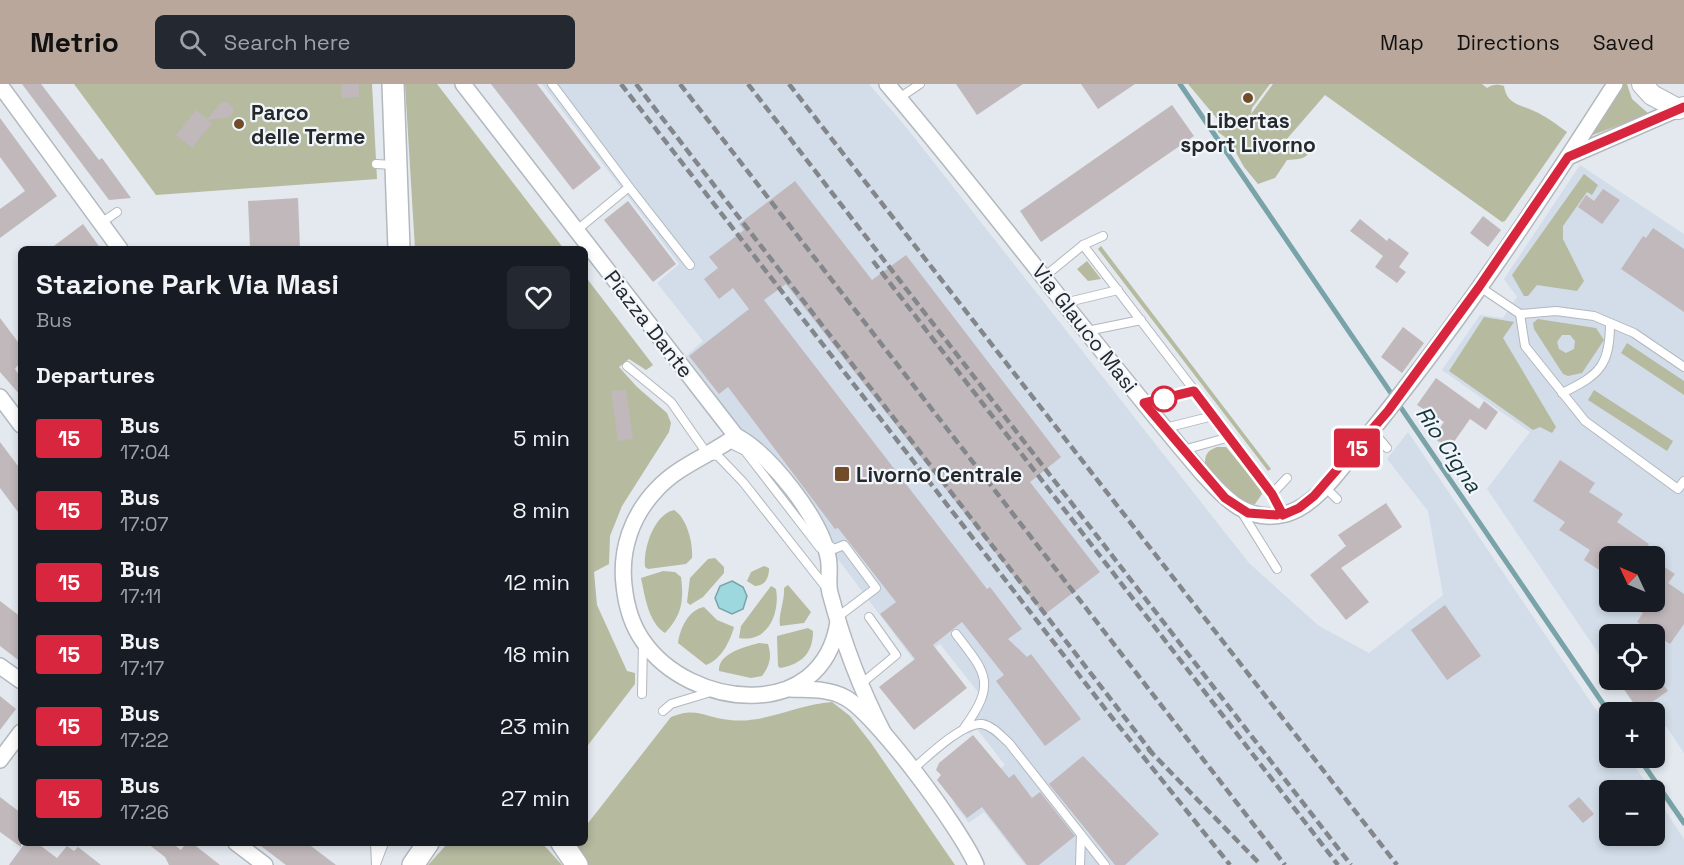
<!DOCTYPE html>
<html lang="en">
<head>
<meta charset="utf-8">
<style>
  :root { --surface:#171b24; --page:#242831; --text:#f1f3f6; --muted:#9ea1a6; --accent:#b8a79a }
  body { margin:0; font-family:"Space Grotesk",sans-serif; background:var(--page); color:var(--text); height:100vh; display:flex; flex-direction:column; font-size:22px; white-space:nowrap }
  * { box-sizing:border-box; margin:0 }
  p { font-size:20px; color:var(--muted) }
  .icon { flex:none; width:33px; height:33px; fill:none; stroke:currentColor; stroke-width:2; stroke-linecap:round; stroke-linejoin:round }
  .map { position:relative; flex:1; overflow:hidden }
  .details { position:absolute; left:18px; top:162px; width:570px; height:600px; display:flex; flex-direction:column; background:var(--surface); border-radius:9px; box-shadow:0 3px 9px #0003 }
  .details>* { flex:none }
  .badge { padding:0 12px; border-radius:4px; font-size:21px; line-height:39px }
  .needle { width:39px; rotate:314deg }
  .fabs { position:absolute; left:1599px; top:462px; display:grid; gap:12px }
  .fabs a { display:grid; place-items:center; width:66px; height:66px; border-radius:9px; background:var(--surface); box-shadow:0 3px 9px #0003; font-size:30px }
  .map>.badge { position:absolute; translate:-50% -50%; box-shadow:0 0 0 3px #fff }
  h2 { padding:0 18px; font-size:22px; line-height:54px }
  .round { display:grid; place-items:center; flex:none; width:63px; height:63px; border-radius:9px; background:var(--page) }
  .summary { display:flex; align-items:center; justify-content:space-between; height:102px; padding:0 18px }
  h1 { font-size:28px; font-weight:700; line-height:45px }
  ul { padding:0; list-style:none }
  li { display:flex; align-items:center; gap:18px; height:72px; padding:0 18px }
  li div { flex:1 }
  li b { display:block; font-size:22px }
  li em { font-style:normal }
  li .badge { min-width:66px; font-weight:700; text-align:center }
  header { display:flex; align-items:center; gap:36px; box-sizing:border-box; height:84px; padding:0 30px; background:var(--accent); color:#111 }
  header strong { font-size:28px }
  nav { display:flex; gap:33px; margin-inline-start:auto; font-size:21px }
  .search { width:420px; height:54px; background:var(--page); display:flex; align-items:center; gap:15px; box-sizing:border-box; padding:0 21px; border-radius:9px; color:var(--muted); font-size:22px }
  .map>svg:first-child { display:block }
  .built { fill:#d2dde9; fill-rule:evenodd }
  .green { fill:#b6ba9f; fill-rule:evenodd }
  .water { fill:#9dd8de; stroke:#79a3a8; stroke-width:1.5 }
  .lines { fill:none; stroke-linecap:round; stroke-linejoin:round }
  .stream { stroke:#79a3a8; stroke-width:5 }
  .building { fill:#c1b8bb }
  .service-casing { stroke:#b2b8be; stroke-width:10 }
  .minor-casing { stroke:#b2b8be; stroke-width:18 }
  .tertiary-casing { stroke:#b2b8be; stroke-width:22 }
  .secondary-casing { stroke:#b2b8be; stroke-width:24 }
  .service { stroke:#fff; stroke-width:8 }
  .minor { stroke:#fff; stroke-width:15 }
  .tertiary { stroke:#fff; stroke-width:20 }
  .secondary { stroke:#fff; stroke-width:21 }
  .rail { stroke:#83878b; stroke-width:4.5; stroke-dasharray:9 4.5; stroke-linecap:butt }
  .line-casing { stroke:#fff; stroke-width:14 }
  .line { stroke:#d7263d; stroke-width:9 }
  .poi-dot { fill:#724b29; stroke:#f0f6fc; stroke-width:2 }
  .stop-dot { fill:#fff; stroke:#d7263d; stroke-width:3 }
  .labels { text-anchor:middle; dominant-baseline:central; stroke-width:4.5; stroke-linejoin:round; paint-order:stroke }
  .poi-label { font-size:21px; font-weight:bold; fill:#26282a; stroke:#f0f6fc; text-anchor:start }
  .street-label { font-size:21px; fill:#26282a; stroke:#f0f6fc }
  .water-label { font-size:22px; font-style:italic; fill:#163437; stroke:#f0f6fc }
</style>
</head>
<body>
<header>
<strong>Metrio</strong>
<div class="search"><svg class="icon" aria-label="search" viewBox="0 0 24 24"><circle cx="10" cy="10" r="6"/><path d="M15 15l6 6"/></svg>Search here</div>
<nav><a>Map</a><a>Directions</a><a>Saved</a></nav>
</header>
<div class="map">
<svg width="1684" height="781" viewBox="0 0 1684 781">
  <rect width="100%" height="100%" fill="#e3e9ef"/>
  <!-- built -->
  <g class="built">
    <polygon points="542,0 869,0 906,43 1249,479 1319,542 1369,569 1443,511 1428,427 1387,375 1408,348 1609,645 1610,674 1629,674 1651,706 1610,706 1610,752 1654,752 1655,711 1684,755 1684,781 1025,781 984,728 969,739 954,720 1005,681 977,645 969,650 961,639 985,617 940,560 915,578 686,272 703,257 657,199 679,180"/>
    <path d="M1580 81 1684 150V669L1666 642 1656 654 1654 628H1639L1617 596H1654V550H1610L1609 585 1487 405 1530 348 1442 286 1480 231 1503 234 1517 213 1504 195ZM1610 472H1654V518H1610Z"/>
  </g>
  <!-- green -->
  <g class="green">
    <polygon points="74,0 372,0 377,95 156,111"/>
    <polygon points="405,0 437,0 564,165 415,165"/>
    <path d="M1188 0H1270L1252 24 1251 30 1273 0H1482L1487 4C1493 0 1497 0 1504 2 1507 21 1520 20 1534 27 1546 32 1557 41 1567 48L1505 137 1502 138 1325 11 1286 56 1295 61 1306 62 1309 69C1304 76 1296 75 1287 76L1275 94 1258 100 1244 83 1229 56 1218 48 1219 37Z"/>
    <polygon points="1621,0 1627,0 1632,15 1649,30 1590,52"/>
    <polygon points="1584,90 1598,101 1592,111 1587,108 1563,142 1563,155 1584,197 1577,207 1537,201 1528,212 1524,212 1512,191"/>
    <polygon points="1101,162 1271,385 1268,387 1098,165"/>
    <polygon points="1087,177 1101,195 1088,197 1077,185"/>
    <polygon points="585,192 653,281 646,286 629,275 619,283 637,303 667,329 671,339 669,348 622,422 610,452 609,480 594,488 597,521 627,587 635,589 635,600 585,665"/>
    <polygon points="1484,233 1514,238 1503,254 1556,343 1552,349 1540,343 1533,346 1449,287"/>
    <path d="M1538 235 1596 244 1604 256 1582 289 1568 292 1563 290 1534 245 1533 239ZM1562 251H1570L1575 257 1574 265 1566 269 1559 265 1557 258Z"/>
    <polygon points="1627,259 1684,297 1684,311 1621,269"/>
    <polygon points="1594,306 1673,357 1667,367 1588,316"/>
    <path d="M1217 363H1226L1260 404 1262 410 1255 420C1234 420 1218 395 1205 381 1205 370 1207 367 1217 363Z"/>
    <path d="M674 426C687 434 693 459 692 474L686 480 648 485 645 483C643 464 654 431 674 426Z"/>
    <polygon points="715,474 724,483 724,489 703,513 690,521 687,518 690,494 708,475"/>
    <path d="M764 482 769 484C769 494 765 502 755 502L747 497 751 488Z"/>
    <path d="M663 487 675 488 681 493C684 517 682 531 665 549 648 538 645 512 641 494Z"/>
    <path d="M788 501 811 528 804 539 780 542C778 530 785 517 784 504Z"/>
    <path d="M771 502 776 505C780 528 769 559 739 554L741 542Z"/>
    <path d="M704 523 717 536 734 543C730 557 722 575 706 581L678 559C680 545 688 526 704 523Z"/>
    <path d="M808 544 813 547C813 569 802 580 780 584L778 582 777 552Z"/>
    <path d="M759 559 768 560C772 573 770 581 762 592L751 594 719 587C718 569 745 563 759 559Z"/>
    <path d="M832 618 850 632 871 659 955 781H588L574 759H585V743L671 633C697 622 705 634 730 636 765 640 798 620 832 618Z"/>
    <polygon points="448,759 542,759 562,781 428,781"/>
  </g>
  <!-- water -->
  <polygon class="water" points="732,497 743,503 747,512 743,525 732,530 719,524 715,514 720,502"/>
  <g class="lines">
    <!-- stream -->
    <g class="stream">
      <polyline points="1180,0 1610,630"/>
      <polyline points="1639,674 1684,739"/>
    </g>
  </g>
  <!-- building -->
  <g class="building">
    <polygon points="22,0 41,0 99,76 102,74 131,114 109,116"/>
    <polygon points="341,0 359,0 359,13 342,14"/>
    <polygon points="491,0 537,0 601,84 573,106"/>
    <polygon points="956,0 1023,0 977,31"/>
    <polygon points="1081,0 1135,0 1098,25"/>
    <polygon points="227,18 233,23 233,29 229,33 208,36 212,39 192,64 176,51 196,26 207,35 221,19"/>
    <polygon points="1172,21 1194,52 1041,158 1020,127"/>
    <polygon points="0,34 57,112 0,154 0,125 25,107 0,73"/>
    <polygon points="795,97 872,196 906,171 1061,373 1030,398 1100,488 1044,531 786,200 764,216 987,505 990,503 1022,545 1008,555 1027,573 1031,570 1081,635 1045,662 996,597 1004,591 962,538 933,561 967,604 914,646 879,603 915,575 880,530 896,518 838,444 835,445 728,303 719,310 689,272 749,225 733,204 719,215 704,195 718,184 709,173 744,146 739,140"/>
    <polygon points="1603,105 1620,116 1602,140 1578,123 1586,111 1594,117"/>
    <polygon points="298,114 300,165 250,165 248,117"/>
    <polygon points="628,117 676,180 653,198 604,136"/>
    <polygon points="1483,132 1501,146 1488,163 1470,149"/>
    <polygon points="1360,135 1387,157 1389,154 1409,169 1399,183 1406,188 1397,199 1375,183 1383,172 1350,147"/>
    <polygon points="83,140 101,165 50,165"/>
    <polygon points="1653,144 1684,165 1684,228 1621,185 1643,152 1646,154"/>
    <polygon points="0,234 21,262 21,277 15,285 21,294 21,312 0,288"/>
    <polygon points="1403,243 1424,259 1402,289 1381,273"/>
    <polygon points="1436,294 1479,325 1484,317 1498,328 1486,346 1470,335 1451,362 1437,357 1439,354 1435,351 1444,338 1417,321"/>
    <polygon points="626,306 633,355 618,357 611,307"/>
    <polygon points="0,358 21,386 21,432 0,404"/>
    <polygon points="1560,376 1595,399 1589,408 1623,430 1617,438 1649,460 1641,472 1610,472 1610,493 1584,476 1590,466 1559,446 1565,438 1533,417"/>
    <polygon points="1386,419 1402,443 1341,484 1369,518 1346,536 1310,491 1346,462 1338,451"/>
    <polygon points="1654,476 1675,490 1668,499 1684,510 1684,540 1670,560 1637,538 1643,529 1626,518 1654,518"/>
    <polygon points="0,517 21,533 21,578 0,562"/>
    <polygon points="1445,521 1481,572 1447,596 1411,546"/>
    <polygon points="1618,596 1660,596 1668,607 1639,627"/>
    <polygon points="0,612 16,625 0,646"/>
    <polygon points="973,651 1009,694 1014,690 1032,714 1040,708 1075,752 1039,781 1027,781 982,723 967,734 937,696 941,691 936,686 939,679"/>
    <polygon points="1083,672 1159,750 1125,781 1115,781 1049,700"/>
    <polygon points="0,713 21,729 21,763 0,748"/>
    <polygon points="1579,713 1594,730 1583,739 1568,722"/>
    <polygon points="25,759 37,759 57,774 67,762 74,767 78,763 101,781 9,781"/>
    <polygon points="147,759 172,759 181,766 186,759 192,759 220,781 169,781 165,773"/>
    <polygon points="257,759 307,759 336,781 286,781"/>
  </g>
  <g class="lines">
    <!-- service casing -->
    <g class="service-casing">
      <g id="service">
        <polyline points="552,0 629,103 577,146"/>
        <polyline points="899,14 920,0"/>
        <polyline points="376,80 393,81"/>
        <polyline points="629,103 690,181"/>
        <polyline points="101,139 117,128"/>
        <polyline points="1083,161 1230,353 1272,410 1283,431"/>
        <polyline points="1044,193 1083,161 1103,152"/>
        <polyline points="1480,203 1520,230 1556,227 1594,232 1634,249 1684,283"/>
        <polyline points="1064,219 1118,206"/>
        <polyline points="1520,230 1525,262 1585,337 1678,405 1684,397"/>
        <polyline points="1087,247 1141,236"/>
        <polyline points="627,282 671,318 708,371 718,372 743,398 828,506"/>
        <path d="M1562 309C1600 291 1610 281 1610 239"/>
        <polyline points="1144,319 1194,307"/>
        <polyline points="1165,344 1213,332"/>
        <polyline points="1372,346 1387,364"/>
        <polyline points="727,358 745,367 820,464"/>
        <polyline points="1183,366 1230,353"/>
        <polyline points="1324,402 1337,415"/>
        <polyline points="1272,410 1287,394"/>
        <polyline points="1241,427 1277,485"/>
        <polyline points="825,458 834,465 844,461 876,504 839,532"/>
        <path d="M956 550C986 589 997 599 964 644"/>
        <polyline points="861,600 896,571 869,533"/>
        <polyline points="642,610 643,559"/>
        <polyline points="663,627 671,620 714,607"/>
        <path d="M912 686C927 673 963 638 982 640 993 642 1001 652 1009 659L1105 781"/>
        <polyline points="375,759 376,780 384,759"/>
        <polyline points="1080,781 1081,751"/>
      </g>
    </g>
    <!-- minor casing -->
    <g class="minor-casing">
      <g id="minor">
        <path d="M463 0 736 352C770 370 821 435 828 473 831 485 827 498 830 509 843 558 861 606 884 650"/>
        <path d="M887 0C995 127 1094 262 1202 389 1225 414 1247 440 1286 430 1318 421 1343 381 1364 356 1456 244 1537 122 1615 0"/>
        <polyline points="0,1 120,165"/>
        <polyline points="1568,73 1678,25"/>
        <polyline points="0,313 21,341"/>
        <path d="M736 352C711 371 679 381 657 405 632 431 620 465 624 501 626 521 631 540 643 557 690 625 822 640 838 538"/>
        <polyline points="0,582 21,597"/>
        <path d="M790 605C808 606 827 604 844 613 875 628 962 747 976 781"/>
        <polyline points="0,676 21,648"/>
        <polyline points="236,759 265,781"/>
      </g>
    </g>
    <!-- tertiary casing -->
    <g class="tertiary-casing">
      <polyline id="tertiary" points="1642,0 1652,11 1678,25 1684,23"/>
    </g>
    <!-- secondary casing -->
    <g class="secondary-casing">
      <g id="secondary">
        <polyline points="393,0 399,165"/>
        <polyline points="562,759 577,781"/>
        <polyline points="413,781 428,759"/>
      </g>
    </g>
    <!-- service -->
    <use href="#service" class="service"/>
    <!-- minor -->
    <use href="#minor" class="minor"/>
    <!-- tertiary -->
    <use href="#tertiary" class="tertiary"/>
    <!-- secondary -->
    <use href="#secondary" class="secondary"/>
    <!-- rail -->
    <g class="rail">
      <polyline points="621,0 1110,631 1230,781"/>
      <polyline points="636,0 1153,670"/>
      <polyline points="680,0 1285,781"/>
      <polyline points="748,0 1351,781"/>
      <polyline points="789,0 1397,781"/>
      <polyline points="873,177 1338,781"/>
      <polyline points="1148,665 1261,781"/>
    </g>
  </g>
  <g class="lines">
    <!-- line casing -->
    <g class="line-casing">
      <polyline id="line" points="1277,431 1248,429 1225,414 1144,319 1194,307 1272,410 1283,431 1299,424 1314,412 1388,327 1479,203 1568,73 1684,23"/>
    </g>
    <!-- line -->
    <use href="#line" class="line"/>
  </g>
  <!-- markers -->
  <g class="poi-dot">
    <circle cx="1248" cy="14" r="6"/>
    <circle cx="239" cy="40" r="6"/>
    <rect x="834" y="382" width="16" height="16" rx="3"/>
  </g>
  <circle class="stop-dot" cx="1164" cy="315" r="12"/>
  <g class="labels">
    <!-- poi labels -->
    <g class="poi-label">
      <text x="251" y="28">Parco<tspan x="251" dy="24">delle Terme</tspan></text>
      <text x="1248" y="36" text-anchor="middle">Libertas<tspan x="1248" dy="24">sport Livorno</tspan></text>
      <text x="856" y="390">Livorno Centrale</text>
    </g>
    <!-- street labels -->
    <g class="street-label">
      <text transform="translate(649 240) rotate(52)">Piazza Dante</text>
      <text transform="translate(1085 244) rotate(52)">Via Glauco Masi</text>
    </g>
    <!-- water labels -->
    <g class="water-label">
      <text transform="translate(1449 365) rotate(56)">Rio Cigna</text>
    </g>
  </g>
</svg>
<div class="fabs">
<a><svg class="needle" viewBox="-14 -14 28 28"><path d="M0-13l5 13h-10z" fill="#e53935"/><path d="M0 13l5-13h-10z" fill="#9ea1a6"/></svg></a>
<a><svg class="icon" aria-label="locate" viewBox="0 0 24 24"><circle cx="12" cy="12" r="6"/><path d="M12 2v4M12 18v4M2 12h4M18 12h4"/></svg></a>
<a>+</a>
<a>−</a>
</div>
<b class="badge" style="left:1357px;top:364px;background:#d7263d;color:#fff">15</b>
<section class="details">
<div class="summary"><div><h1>Stazione Park Via Masi</h1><p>Bus</p></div><a class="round"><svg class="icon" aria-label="heart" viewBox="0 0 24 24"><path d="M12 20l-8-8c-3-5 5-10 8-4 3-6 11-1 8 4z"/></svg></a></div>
<h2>Departures</h2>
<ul>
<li><span class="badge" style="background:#d7263d;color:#fff">15</span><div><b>Bus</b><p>17:04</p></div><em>5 min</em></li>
<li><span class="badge" style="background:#d7263d;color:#fff">15</span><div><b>Bus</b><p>17:07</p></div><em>8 min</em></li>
<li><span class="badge" style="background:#d7263d;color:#fff">15</span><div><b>Bus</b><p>17:11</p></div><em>12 min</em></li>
<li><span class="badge" style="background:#d7263d;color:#fff">15</span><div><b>Bus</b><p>17:17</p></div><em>18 min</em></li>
<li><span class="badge" style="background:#d7263d;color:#fff">15</span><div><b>Bus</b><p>17:22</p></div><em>23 min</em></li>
<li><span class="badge" style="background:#d7263d;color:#fff">15</span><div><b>Bus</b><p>17:26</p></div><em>27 min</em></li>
</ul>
</section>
</div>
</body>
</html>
